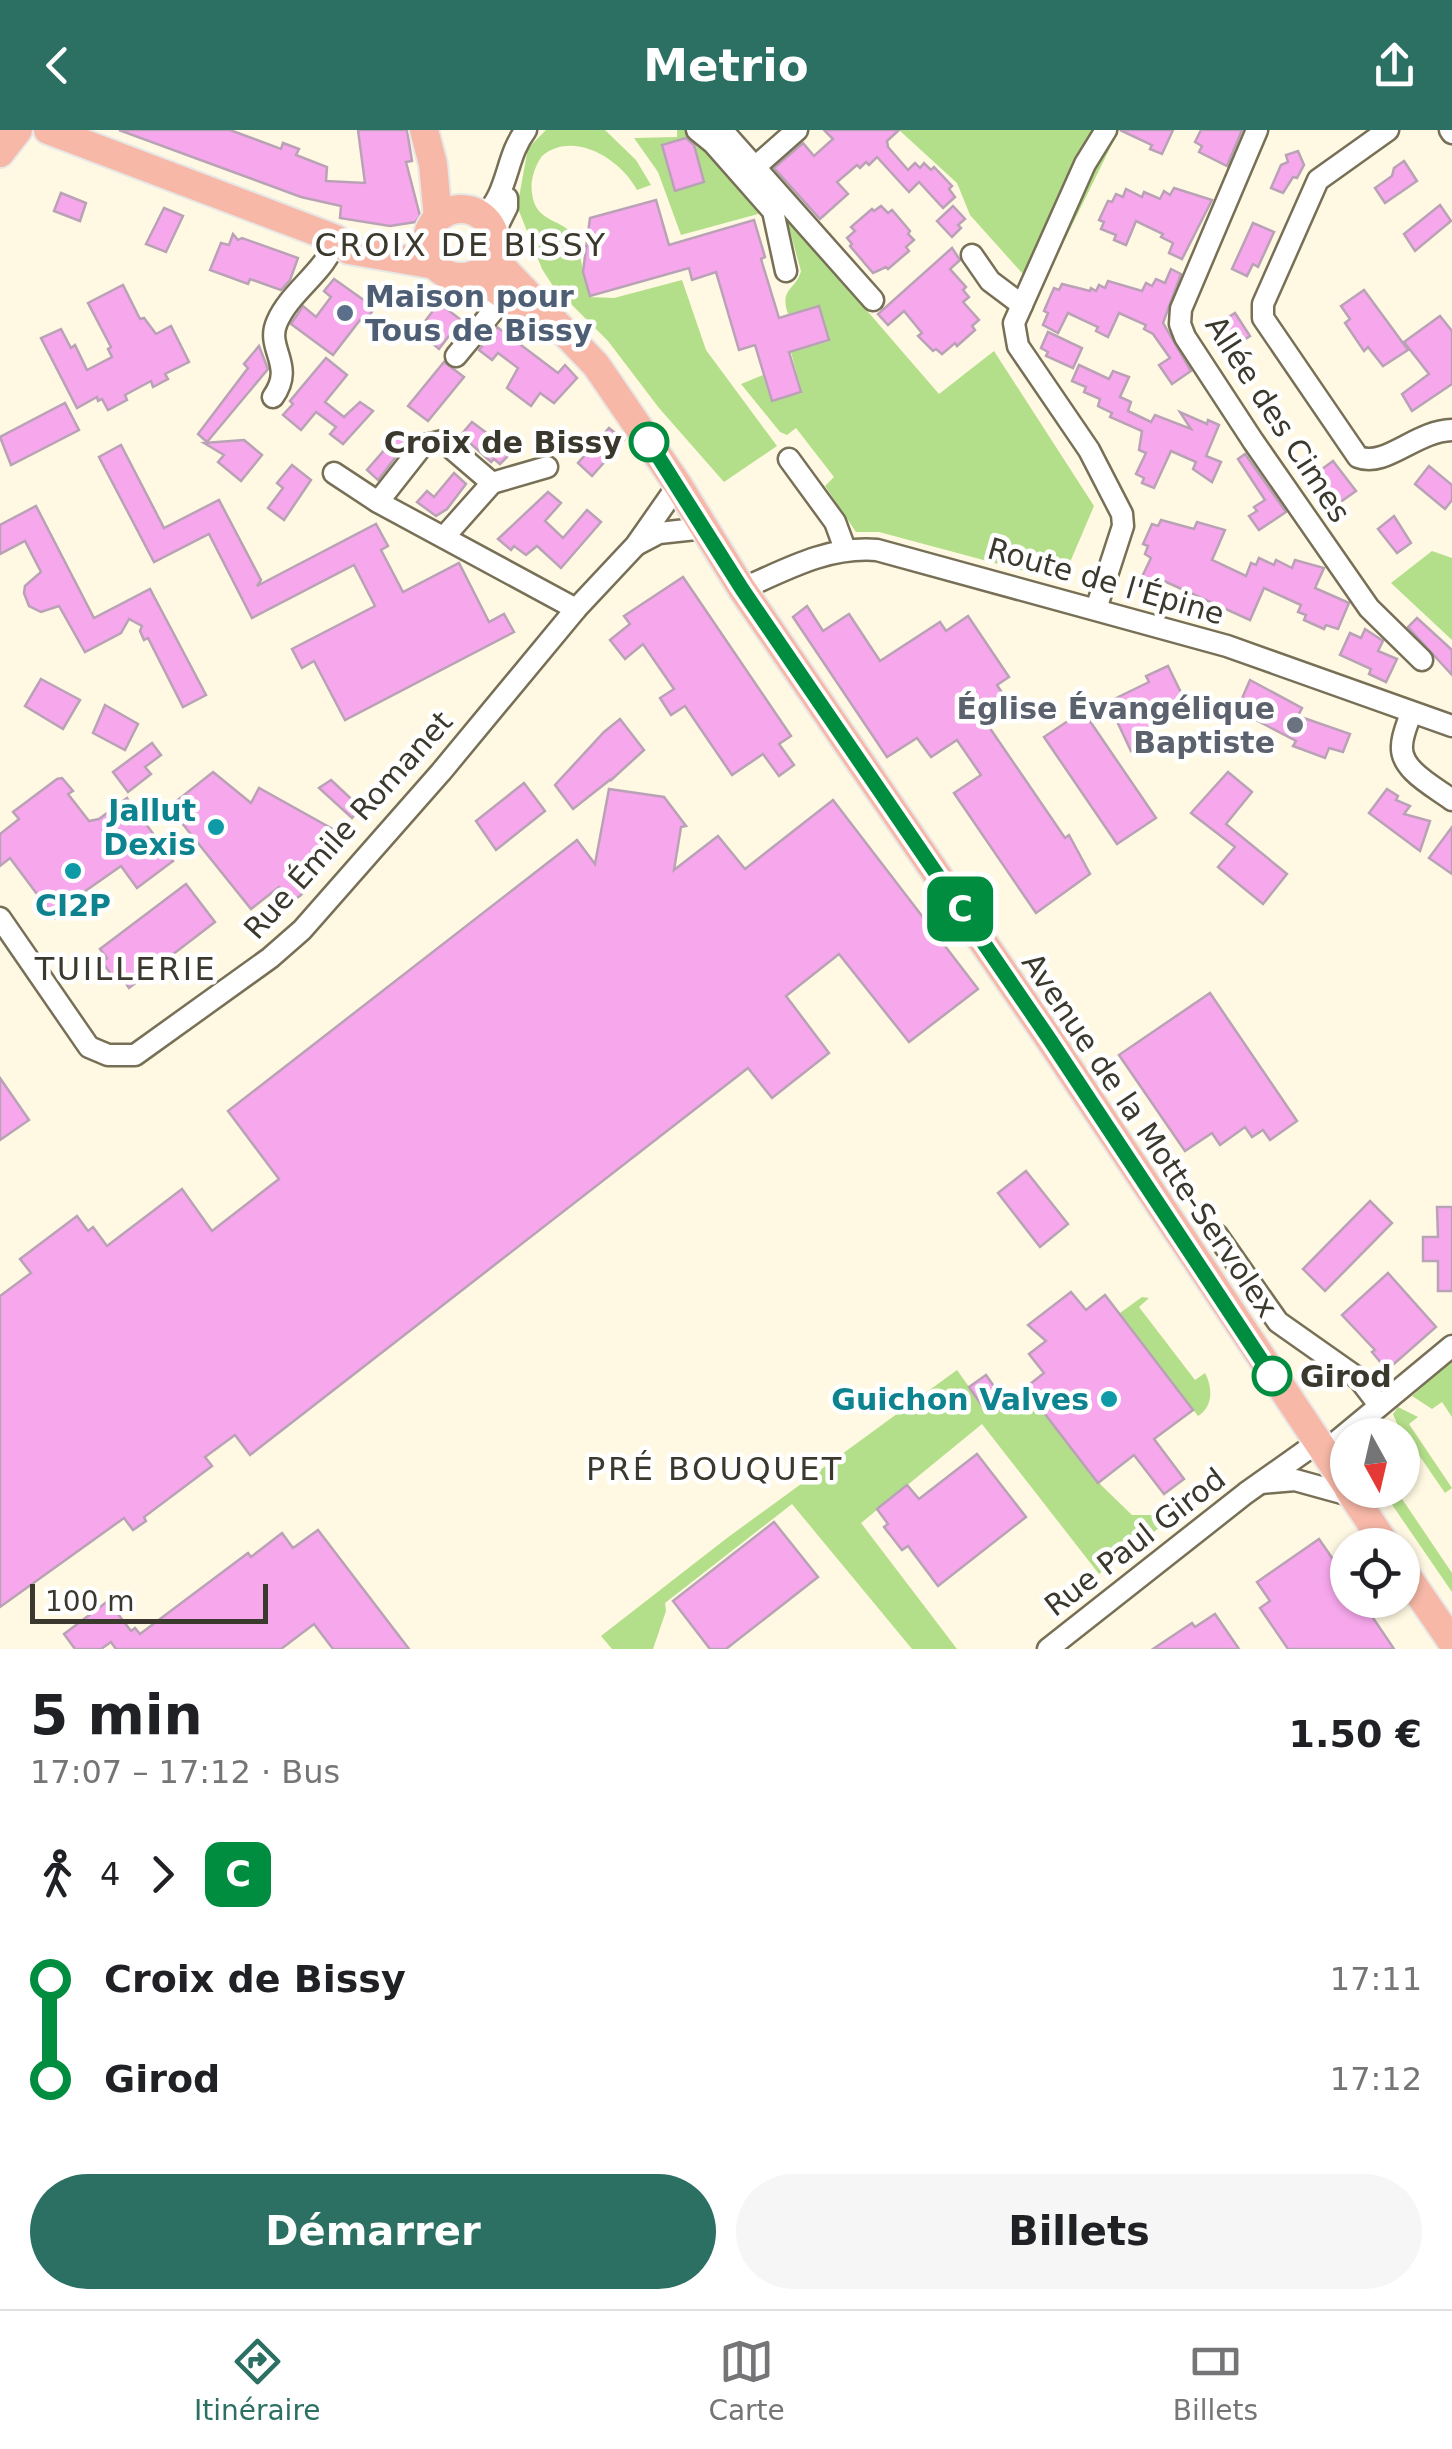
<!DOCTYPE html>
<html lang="fr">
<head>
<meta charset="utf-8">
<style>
  :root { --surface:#fff; --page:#f6f6f6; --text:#202124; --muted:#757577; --line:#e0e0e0; --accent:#2c7064 }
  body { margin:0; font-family:"DejaVu Sans",sans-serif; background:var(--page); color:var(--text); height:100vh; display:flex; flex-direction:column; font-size:38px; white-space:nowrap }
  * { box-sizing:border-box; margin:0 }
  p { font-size:32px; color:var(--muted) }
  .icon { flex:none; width:55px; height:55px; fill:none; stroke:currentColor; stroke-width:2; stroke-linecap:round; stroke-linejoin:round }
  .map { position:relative; height:1519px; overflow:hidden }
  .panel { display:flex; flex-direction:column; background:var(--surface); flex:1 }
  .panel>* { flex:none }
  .badge { padding:0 20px; border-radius:15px; font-size:35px; line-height:65px }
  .needle { width:65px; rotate:172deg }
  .fabs { position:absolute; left:1330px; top:1288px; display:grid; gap:20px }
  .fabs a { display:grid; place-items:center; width:90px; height:90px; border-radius:50%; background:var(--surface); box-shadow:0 2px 8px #0004; font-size:50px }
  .scale { position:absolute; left:30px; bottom:25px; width:238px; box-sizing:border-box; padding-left:10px; border:5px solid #3b382d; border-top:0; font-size:28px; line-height:35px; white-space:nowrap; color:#3b382d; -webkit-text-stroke:8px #fff; paint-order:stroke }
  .map>.badge { position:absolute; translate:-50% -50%; box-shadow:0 0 0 5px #fff }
  .legs { display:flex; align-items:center; gap:15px; height:110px; padding:0 30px; font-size:32px }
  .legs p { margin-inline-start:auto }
  .summary { display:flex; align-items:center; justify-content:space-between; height:170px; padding:0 30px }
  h1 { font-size:55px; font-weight:700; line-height:75px }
  .action { display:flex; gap:20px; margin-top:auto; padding:20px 30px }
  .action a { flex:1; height:115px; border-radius:60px; background:var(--accent); color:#fff; font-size:40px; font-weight:700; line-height:115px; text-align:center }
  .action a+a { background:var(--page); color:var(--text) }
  ul { padding:0 30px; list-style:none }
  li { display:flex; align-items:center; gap:35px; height:100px; font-size:38px }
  li i { display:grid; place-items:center; width:15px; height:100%; margin:0 12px; background:currentColor }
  li i::after { content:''; width:25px; height:25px; margin:-12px; border:8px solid; border-radius:50%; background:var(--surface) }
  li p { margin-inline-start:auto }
  li:first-child i { background:linear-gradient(#0000 50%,currentColor 0) }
  li:last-child i { background:linear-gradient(currentColor 50%,#0000 0) }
  header { display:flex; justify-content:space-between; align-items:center; height:130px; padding:0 30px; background:var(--accent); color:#fff; font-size:45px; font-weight:700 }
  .tab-bar { display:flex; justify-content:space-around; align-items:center; height:140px; border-top:2px solid var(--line); background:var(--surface); font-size:28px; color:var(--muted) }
  .tab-bar a { display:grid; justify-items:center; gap:5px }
  .tab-bar .on { color:var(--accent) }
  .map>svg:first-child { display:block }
  .green { fill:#b4df8a }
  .building { fill:#f7a8ed; stroke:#baa2b6; stroke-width:2.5 }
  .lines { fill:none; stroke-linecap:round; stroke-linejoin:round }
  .minor-casing { stroke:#777057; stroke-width:25 }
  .major-casing { stroke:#e7e7e6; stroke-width:32 }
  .minor { stroke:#fff; stroke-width:20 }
  .major { stroke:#f7b8a7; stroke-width:28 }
  .line-1-casing { stroke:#fff; stroke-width:22 }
  .line-1 { stroke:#008d3f; stroke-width:15 }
  .service-dot { fill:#5c6f8a; stroke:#fff; stroke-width:4 }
  .stop-1-dot { fill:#fff; stroke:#008d3f; stroke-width:5 }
  .worship-dot { fill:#6b7280; stroke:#fff; stroke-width:4 }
  .culture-dot { fill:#0f9aa8; stroke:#fff; stroke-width:4 }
  .labels { text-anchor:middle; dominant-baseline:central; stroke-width:9; stroke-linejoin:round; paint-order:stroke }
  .service-label { font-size:30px; font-weight:bold; fill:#4e5e75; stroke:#fff; text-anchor:start }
  .street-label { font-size:30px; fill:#3b382d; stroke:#fff }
  .stop-label { font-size:30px; font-weight:bold; fill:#3b382d; stroke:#fff; text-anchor:end }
  .worship-label { font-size:30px; font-weight:bold; fill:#5b616d; stroke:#fff; text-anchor:end }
  .culture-label { font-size:30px; font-weight:bold; fill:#0d838f; stroke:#fff; text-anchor:end }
  .neighbourhood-label { font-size:32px; letter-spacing:2.5px; fill:#3b382d; stroke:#fff }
</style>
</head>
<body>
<header><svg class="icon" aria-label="back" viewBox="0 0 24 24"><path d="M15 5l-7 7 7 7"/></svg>Metrio<svg class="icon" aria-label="share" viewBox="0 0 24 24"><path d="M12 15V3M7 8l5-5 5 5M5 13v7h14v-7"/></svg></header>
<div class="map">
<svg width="1452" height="1519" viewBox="0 0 1452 1519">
  <rect width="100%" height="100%" fill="#fff8e2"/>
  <!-- green -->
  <g class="green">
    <path d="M546 0H605L636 30 651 55 637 60C620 28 573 0 542 26 535 36 530 50 532 63 535 94 565 89 573 106 582 124 583 148 590 167L614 168 682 150 706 220 777 316 724 352 659 278 608 211 553 156 542 139 519 81V67L528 18Z"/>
    <polygon points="677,0 692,0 761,78 758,84 681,105 658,42 634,8 677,7"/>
    <polygon points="899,0 1119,0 1039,162 970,85 957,53"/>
    <path d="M786 87 939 264 994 221 1094 376 1062 451 879 402H856L825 356 834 347 796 298 787 305 780 302 741 254 763 245 771 271 802 263 788 211 798 220 830 211 820 176 788 184C779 158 796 160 801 141Z"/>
    <polygon points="1432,421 1452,428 1452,510 1391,453"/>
    <path d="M1142 1167 1149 1168 1139 1177 1195 1250 1205 1243C1213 1258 1213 1277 1198 1286L1120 1183Z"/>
    <polygon points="1452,1230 1452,1287 1442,1272 1432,1279 1412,1266"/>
    <polygon points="957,1240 984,1278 999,1268 1003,1274 1023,1258 1102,1356 1132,1385 1165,1385 1172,1388 1099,1444 982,1294 861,1393 957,1519 912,1519 792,1374 665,1473 666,1481 653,1519 612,1519 601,1506 727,1408"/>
    <polygon points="1398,1277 1418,1287 1409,1294 1452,1358 1445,1363 1412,1315 1403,1320 1402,1305 1393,1284"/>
    <polygon points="1382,1360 1396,1360 1452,1443 1452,1462"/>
  </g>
  <!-- building -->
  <g class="building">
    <polygon points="119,0 230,0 281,19 283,13 299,19 296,25 327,37 326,51 365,53 358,0 407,0 412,31 406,32 420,86 415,92 390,96 340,88 341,76 301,67"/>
    <polygon points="824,0 899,0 887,11 888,17 908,40 915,33 920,38 924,33 931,40 934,37 952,56 949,59 955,67 943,78 919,52 909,62 877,27 869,35 866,32 860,38 857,35 837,52 848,64 820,89 774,38 803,13 814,26 833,9"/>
    <polygon points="1120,0 1173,0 1162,24 1150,19 1152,15"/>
    <polygon points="1201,0 1242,0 1227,36 1199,22 1202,16 1195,12"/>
    <polygon points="686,8 694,15 704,52 675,61 662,15"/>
    <polygon points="1298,21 1304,35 1297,48 1293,47 1283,63 1271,58 1281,35 1288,32 1286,25"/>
    <polygon points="1404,31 1417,51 1385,73 1375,58 1392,46 1394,38"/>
    <polygon points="1174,58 1212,70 1182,129 1169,123 1173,113 1161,107 1163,104 1136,91 1126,115 1114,110 1116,105 1101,99 1104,92 1099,90 1108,71 1112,72 1116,64 1123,67 1126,59 1142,67 1144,62 1160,69 1164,61 1170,65"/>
    <polygon points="61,63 86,73 80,91 54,81"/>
    <polygon points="656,70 669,115 754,90 765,127 761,129 779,188 819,176 829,210 789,222 801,262 772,271 755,215 739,220 716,142 692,150 689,138 590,166 583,142 590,88"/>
    <polygon points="1440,75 1451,91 1415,121 1404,104"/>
    <polygon points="881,76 888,83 892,80 910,101 908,104 914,110 906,117 909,121 888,139 886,137 873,143 850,116 852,114 847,108 855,101 851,97 872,79 874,81"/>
    <polygon points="953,76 965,89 958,95 961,98 952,107 937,91"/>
    <polygon points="164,78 183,86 166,122 146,114"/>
    <polygon points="1253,93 1274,102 1258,137 1253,134 1247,146 1232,139"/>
    <polygon points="233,104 238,110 242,108 298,128 290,150 281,160 250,149 248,154 210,140 221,113 229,115"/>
    <polygon points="952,118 960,130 950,139 966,157 963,160 969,167 963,172 979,190 972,196 975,200 957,216 955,213 942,224 936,219 933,221 918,206 922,203 904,181 888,195 878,184"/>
    <polygon points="1171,139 1181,144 1163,193 1191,241 1172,254 1159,235 1170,228 1153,204 1144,199 1146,195 1119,183 1108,207 1096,201 1098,197 1068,183 1058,203 1043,195 1048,183 1044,181 1050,167 1054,158 1059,160 1062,154 1090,161 1091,158 1096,161 1099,155 1105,158 1108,151 1142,161 1146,153 1152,156 1156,149 1165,153"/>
    <polygon points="334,149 375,178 363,193 360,190 333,225 291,194 303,176 316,187 331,167 324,161"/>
    <polygon points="123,155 140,189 144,188 156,204 171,196 189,232 165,244 168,249 153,257 151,251 125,265 127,270 108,280 102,269 98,271 97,267 77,278 41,208 61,199 71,218 75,215 87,240 112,227 108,219 111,217 88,173"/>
    <polygon points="1364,160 1408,220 1383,236 1368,217 1364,221 1345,193 1350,189 1341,176"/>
    <polygon points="439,173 461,190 439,219 425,207 434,196 426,190"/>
    <polygon points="1235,183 1250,206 1234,216 1219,193"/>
    <polygon points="1440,186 1452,201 1452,254 1412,281 1402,264 1429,244 1404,212"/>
    <polygon points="497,197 558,243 565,235 577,248 554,273 540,263 531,276 507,258 518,238 498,223 492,230 479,220"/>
    <polygon points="1048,202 1082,218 1073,238 1046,226 1048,222 1041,218"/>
    <polygon points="259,216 268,239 207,312 198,304 248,238 244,234"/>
    <polygon points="326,228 347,245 325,272 344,287 360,272 373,281 343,314 330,304 336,297 316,282 301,300 283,285 293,274 290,271"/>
    <polygon points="444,232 464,247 428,291 408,276"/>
    <polygon points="1079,235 1109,249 1113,241 1129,247 1120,267 1131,272 1128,281 1151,292 1155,285 1191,299 1180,282 1207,294 1208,290 1219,295 1206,326 1221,332 1212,352 1193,339 1196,332 1171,321 1154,358 1142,353 1144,348 1136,344 1146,323 1139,320 1142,301 1110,287 1112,283 1098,276 1100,269 1084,262 1086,257 1072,251"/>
    <polygon points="65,273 79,300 11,335 0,307"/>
    <polygon points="472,292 512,322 500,334 494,329 491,332 461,305"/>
    <polygon points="609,298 624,310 592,346 578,333"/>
    <polygon points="399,303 408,311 378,350 367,340"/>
    <polygon points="244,310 262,325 241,351 218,332 224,325 204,313"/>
    <polygon points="121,315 164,398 219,370 261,450 257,456 376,394 388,416 381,420 403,462 459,433 489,492 504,484 514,502 345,590 314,531 302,538 292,519 375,476 354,435 252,488 209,404 154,432 99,327"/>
    <polygon points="1245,324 1286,382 1259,400 1249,386 1257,381 1254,377 1265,370 1238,329"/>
    <polygon points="1333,331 1356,361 1339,373 1318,342"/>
    <polygon points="292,335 311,350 284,390 268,378 283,358 277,353"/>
    <polygon points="1429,336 1452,355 1452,370 1445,379 1415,354"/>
    <polygon points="454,343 466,354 447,379 436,386 417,372 427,361 434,367"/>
    <polygon points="548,362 561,373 545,391 563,408 587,380 601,392 561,438 537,416 526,425 514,416 511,420 498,409"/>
    <polygon points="36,376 94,488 150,459 206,565 183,577 148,508 144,510 140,501 142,496 129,489 121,503 85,522 59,476 41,482 29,476 24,463 25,456 41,442 25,411 0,424 0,395"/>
    <polygon points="1394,386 1411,413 1397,423 1378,399"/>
    <polygon points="1161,390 1194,399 1197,392 1225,400 1212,430 1246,446 1251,433 1256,435 1259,428 1274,435 1276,430 1292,438 1295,430 1324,438 1315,458 1349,473 1338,499 1326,495 1324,499 1304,490 1306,485 1298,482 1301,475 1264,458 1250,490 1164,451 1159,463 1148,457 1150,453 1141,449 1151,428 1145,424 1148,416 1143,414 1152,394 1158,396"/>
    <polygon points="683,447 791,606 779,614 794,635 779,646 763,624 732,645 685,576 671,585 660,568 674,559 643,514 625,529 610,510 630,494 624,486"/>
    <polygon points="807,476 823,501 849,484 880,531 940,492 946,501 968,486 1009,547 997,555 1010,575 985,591 1065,708 1069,705 1090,744 1036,783 954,663 981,645 957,610 931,627 917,608 887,627 793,487"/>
    <polygon points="1417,488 1452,520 1452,545 1408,497"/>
    <polygon points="1365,499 1383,511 1378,521 1397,529 1386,552 1369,544 1371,539 1340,525 1350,503 1361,508"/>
    <polygon points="1168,536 1189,579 1147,599 1153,611 1131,621 1108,572 1149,552 1146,546"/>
    <polygon points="41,549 80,570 63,599 25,576"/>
    <polygon points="1250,550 1302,578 1298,586 1350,604 1343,622 1329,618 1325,628 1293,616 1296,611 1237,580"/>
    <polygon points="105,575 138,594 125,620 93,603"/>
    <polygon points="1083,581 1156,688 1117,714 1044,607"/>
    <polygon points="620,589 644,620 610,651 611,649 573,679 555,655 604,602"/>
    <polygon points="152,613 161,625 145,637 151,644 128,662 113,642"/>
    <polygon points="213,642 251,673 259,658 345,706 301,765 291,772 279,757 251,779 169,677"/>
    <polygon points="1228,642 1252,662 1226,694 1287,744 1263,774 1218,737 1235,717 1191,683"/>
    <polygon points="62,648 73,661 68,664 89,691 99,689 127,668 173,731 137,758 121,736 74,769 55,788 10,728 0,736 0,704 19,689 13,682 57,649"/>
    <polygon points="331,650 361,678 352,688 319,658"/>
    <polygon points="524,653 545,681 496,720 476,691"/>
    <polygon points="609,659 664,667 686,696 681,697 674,740 718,706 745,739 833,670 978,859 909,912 839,824 786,866 829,923 772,968 748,938 250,1325 235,1305 205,1327 212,1336 144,1387 146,1391 133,1400 124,1388 0,1477 0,1166 31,1143 20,1129 77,1086 88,1101 93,1097 107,1116 182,1059 212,1101 279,1049 228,981 577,710 595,734"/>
    <polygon points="1387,659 1398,666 1396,670 1410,676 1404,684 1430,691 1420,721 1369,683"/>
    <polygon points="1452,697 1452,744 1429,728"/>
    <polygon points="186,754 215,792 129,858 122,848 117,852 102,832 107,828 100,819"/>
    <polygon points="1210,863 1297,991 1270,1010 1263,1000 1252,1007 1245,997 1220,1015 1212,1003 1185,1021 1119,925"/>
    <polygon points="0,948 29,990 0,1010"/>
    <polygon points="1026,1041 1068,1094 1040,1117 998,1063"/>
    <polygon points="1370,1071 1392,1093 1325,1161 1303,1139"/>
    <polygon points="1437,1077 1452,1077 1452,1161 1438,1161 1438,1131 1423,1131 1423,1107 1438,1107"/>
    <polygon points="1388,1143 1436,1197 1387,1240 1372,1222 1375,1220 1342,1185"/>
    <polygon points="1071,1162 1086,1180 1105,1165 1193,1280 1154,1309 1184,1349 1164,1364 1134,1325 1098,1353 1025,1258 1044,1243 1029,1224 1046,1211 1028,1195"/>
    <polygon points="986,1245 1000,1265 983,1277 969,1257"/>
    <polygon points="977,1324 1026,1387 938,1456 908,1416 902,1420 884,1397 888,1394 877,1379 907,1355 919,1369"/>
    <polygon points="774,1392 818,1447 726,1519 710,1519 673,1471"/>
    <polygon points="318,1400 409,1519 333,1519 314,1494 281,1519 116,1519 111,1512 101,1519 75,1519 64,1504 108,1471 131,1501 135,1498 140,1504 248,1423 251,1427 282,1403 293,1418"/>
    <polygon points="1319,1409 1348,1451 1348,1470 1361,1470 1394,1519 1288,1519 1260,1478 1270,1471 1257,1452"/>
    <polygon points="1215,1484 1239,1519 1153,1519 1192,1493 1195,1497"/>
  </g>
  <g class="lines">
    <!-- minor casing -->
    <g class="minor-casing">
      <g id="minor">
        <polyline points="697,0 713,13 773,81 786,141"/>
        <polyline points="722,0 873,170"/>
        <polyline points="1257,0 1181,179 1180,194 1185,207 1253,311 1369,478 1422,530"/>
        <path d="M1388 0 1318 50 1263 174V188L1358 327C1386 338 1415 301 1452 300"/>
        <polyline points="1450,0 1452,3"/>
        <polyline points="755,37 797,0"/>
        <path d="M483 87C509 63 505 27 526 0"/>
        <polyline points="494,103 507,77 507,68"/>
        <polyline points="972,125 990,151 1022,175 1085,34 1106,0"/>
        <polyline points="1022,175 1014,193 1018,216 1089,320 1122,384 1123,396 1096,479"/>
        <polyline points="456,226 512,158"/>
        <path d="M273 267C296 235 265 219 277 192 291 160 326 142 336 109"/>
        <polyline points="789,329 835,392 845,419"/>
        <polyline points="334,343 378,372 576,479"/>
        <polyline points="378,372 422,316 443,311 492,353"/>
        <polyline points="444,407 492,353 547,337"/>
        <polyline points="638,414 659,403 705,398"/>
        <path d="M742 459C785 440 827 416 877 420L1227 516 1452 596"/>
        <path d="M1411 583C1408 593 1402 605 1402 616 1400 640 1435 657 1452 670"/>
        <polyline points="0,788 89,917 108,925 135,925 270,828 302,800 441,642 576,479 636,415 678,355"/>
        <polyline points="1217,1105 1278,1192 1359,1249 1379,1275"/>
        <polyline points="1324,1322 1452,1216"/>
        <polyline points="1261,1353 1295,1350 1353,1366"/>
        <polyline points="1048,1519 1246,1363 1318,1312"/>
      </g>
    </g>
    <!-- major casing -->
    <g class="major-casing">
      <g id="major">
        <polyline points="48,0 336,109 349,120 435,135"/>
        <polyline points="424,0 433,34 438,88"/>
        <polyline points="0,23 18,0"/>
        <circle cx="461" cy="113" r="34"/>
        <polyline points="492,127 596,235 678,355 742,459 1050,910 1348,1357"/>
        <polyline points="476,144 522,179"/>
        <polyline points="1349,1360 1386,1415"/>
        <polyline points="1402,1439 1452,1512"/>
      </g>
    </g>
    <!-- minor -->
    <use href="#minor" class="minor"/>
    <!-- major -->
    <use href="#major" class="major"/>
  </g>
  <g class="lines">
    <!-- line-1 casing -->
    <g class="line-1-casing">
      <polyline id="line-1" points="649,312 742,459 1050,910 1272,1246"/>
    </g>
    <!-- line-1 -->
    <use href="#line-1" class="line-1"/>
  </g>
  <!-- markers -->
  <circle class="service-dot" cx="345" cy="183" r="10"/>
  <g class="stop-1-dot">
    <circle cx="649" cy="312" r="18"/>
    <circle cx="1272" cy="1246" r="18"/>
  </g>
  <circle class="worship-dot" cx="1295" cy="595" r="10"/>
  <g class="culture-dot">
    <circle cx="216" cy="697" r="10"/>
    <circle cx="73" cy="741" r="10"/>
    <circle cx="1109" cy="1269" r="10"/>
  </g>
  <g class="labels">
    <!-- service labels -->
    <g class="service-label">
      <text x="365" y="166">Maison pour<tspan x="365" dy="34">Tous de Bissy</tspan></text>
    </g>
    <!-- street labels -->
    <g class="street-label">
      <text transform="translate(1278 289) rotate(57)">Allée des Cimes</text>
      <text transform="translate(1106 451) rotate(16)">Route de l'Épine</text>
      <text transform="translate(348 695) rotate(-48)">Rue Émile Romanet</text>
      <text transform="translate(1150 1005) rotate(56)">Avenue de la Motte-Servolex</text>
      <text transform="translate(1135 1412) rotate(-38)">Rue Paul Girod</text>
    </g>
    <!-- stop labels -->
    <g class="stop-label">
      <text x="622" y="312">Croix de Bissy</text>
      <text x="1300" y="1246" text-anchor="start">Girod</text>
    </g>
    <!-- worship labels -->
    <g class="worship-label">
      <text x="1275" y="578">Église Évangélique<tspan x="1275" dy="34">Baptiste</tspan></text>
    </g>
    <!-- culture labels -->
    <g class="culture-label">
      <text x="196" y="680">Jallut<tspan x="196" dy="34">Dexis</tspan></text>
      <text x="73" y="775" text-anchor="middle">CI2P</text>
      <text x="1089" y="1269">Guichon Valves</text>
    </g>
    <!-- neighbourhood labels -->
    <g class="neighbourhood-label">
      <text x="461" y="115">CROIX DE BISSY</text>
      <text x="126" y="839">TUILLERIE</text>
      <text x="715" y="1339">PRÉ BOUQUET</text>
    </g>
  </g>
</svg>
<div class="fabs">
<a><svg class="needle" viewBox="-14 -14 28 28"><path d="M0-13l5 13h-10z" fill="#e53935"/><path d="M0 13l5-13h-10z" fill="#757577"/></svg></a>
<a><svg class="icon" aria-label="locate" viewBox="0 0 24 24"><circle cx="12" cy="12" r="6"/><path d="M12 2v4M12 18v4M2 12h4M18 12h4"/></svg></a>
</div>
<div class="scale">100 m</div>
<b class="badge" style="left:960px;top:779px;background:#008d3f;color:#fff">C</b>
</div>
<section class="panel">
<div class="summary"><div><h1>5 min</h1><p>17:07 – 17:12 · Bus</p></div><b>1.50 €</b></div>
<div class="legs"><svg class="icon" aria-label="walk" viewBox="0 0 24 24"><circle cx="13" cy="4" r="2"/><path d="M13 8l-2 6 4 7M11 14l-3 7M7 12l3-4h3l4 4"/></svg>4<svg class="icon" aria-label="forward" viewBox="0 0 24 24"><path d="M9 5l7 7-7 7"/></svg><b class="badge" style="background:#008d3f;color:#fff">C</b></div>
<ul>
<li><i style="color:#008d3f"></i><b>Croix de Bissy</b><p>17:11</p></li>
<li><i style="color:#008d3f"></i><b>Girod</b><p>17:12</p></li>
</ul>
<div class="action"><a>Démarrer</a><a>Billets</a></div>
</section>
<nav class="tab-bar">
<a class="on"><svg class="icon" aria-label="directions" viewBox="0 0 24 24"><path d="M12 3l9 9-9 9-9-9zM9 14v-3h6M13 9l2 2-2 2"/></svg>Itinéraire</a>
<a><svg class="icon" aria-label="map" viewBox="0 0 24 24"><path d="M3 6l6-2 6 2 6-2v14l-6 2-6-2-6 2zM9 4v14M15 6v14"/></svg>Carte</a>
<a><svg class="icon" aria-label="tickets" viewBox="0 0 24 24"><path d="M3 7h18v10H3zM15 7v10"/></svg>Billets</a>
</nav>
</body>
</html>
